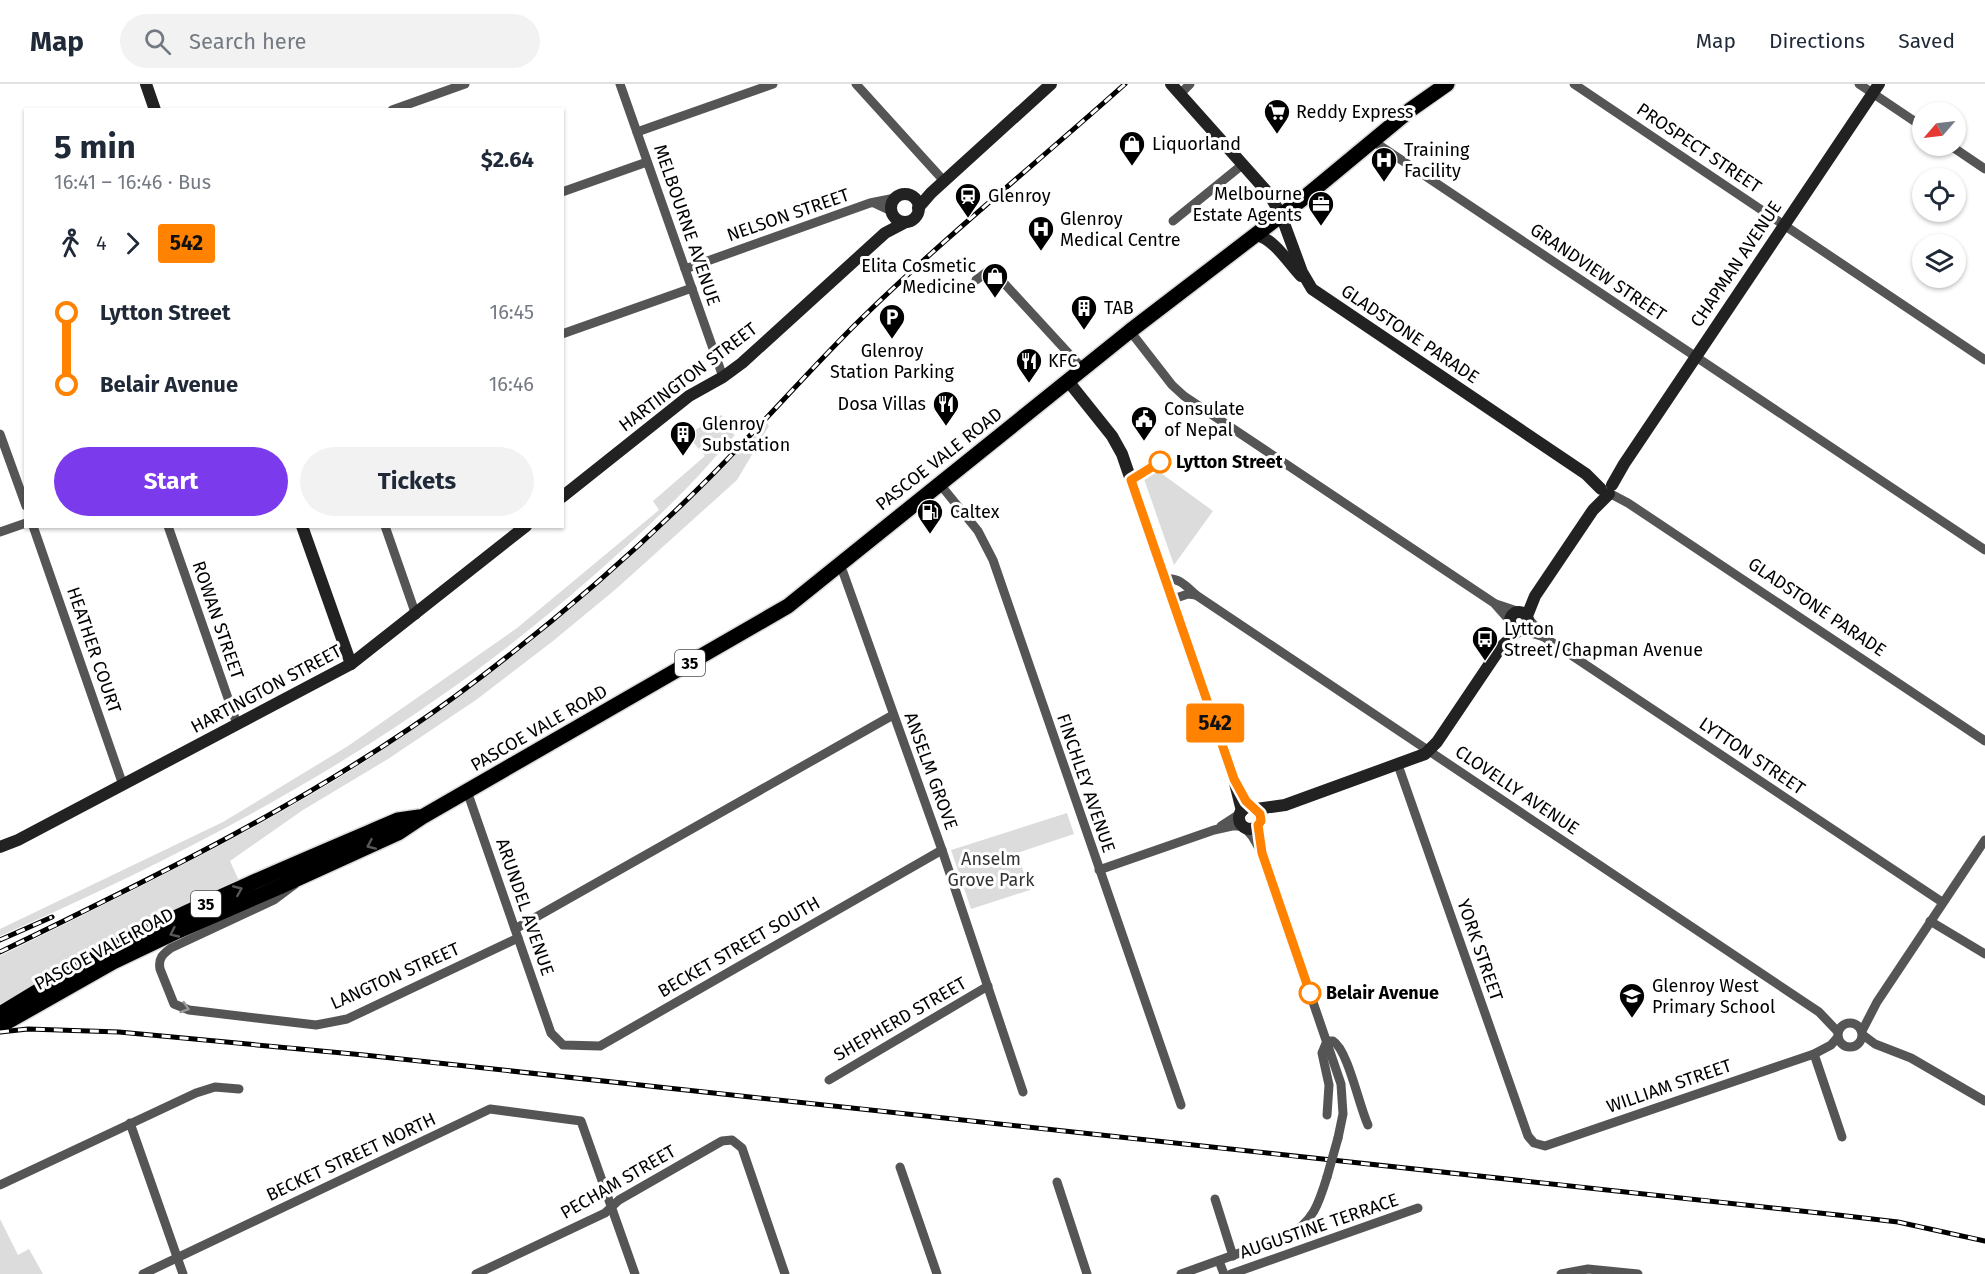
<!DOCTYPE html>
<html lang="en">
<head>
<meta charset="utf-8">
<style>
  :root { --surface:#fff; --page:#f2f2f3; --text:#1f2937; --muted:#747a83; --line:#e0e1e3; --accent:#7c3aed }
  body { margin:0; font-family:"Fira Sans",sans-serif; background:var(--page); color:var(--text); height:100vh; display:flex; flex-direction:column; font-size:22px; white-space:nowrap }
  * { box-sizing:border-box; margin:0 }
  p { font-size:20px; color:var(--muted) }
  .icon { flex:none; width:33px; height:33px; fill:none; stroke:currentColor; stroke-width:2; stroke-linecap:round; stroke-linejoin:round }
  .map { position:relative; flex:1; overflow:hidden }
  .drawer { position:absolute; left:24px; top:24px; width:540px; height:420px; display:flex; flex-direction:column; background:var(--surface); border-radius:0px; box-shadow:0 2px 4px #0004 }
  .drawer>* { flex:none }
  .badge { padding:0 12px; border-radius:4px; font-size:21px; line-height:39px }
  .needle { width:39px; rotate:242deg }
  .tools { position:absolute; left:1912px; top:18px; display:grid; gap:12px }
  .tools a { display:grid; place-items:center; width:54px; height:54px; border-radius:50%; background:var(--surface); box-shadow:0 2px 4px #0004; font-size:30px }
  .map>.badge { position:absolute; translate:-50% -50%; box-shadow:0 0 0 3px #fff }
  .legs { display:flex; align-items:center; gap:9px; height:66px; padding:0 30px; font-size:20px }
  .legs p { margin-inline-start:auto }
  .overview { display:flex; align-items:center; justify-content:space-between; height:102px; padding:0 30px }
  h1 { font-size:33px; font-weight:700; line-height:45px }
  .button { display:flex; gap:12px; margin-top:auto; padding:12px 30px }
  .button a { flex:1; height:69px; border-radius:36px; background:var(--accent); color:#fff; font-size:24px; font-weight:700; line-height:69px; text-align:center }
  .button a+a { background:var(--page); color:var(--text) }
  ul { padding:0 30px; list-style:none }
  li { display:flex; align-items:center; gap:21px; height:72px; font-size:22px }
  li i { display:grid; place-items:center; width:9px; height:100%; margin:0 8px; background:currentColor }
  li i::after { content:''; width:15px; height:15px; margin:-8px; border:4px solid; border-radius:50%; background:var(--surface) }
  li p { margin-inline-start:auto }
  li:first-child i { background:linear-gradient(#0000 50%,currentColor 0) }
  li:last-child i { background:linear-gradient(currentColor 50%,#0000 0) }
  header { display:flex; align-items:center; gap:36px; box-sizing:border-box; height:84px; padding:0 30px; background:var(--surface); border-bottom:2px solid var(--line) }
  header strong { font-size:28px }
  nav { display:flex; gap:33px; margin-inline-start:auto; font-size:21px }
  .search { width:420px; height:54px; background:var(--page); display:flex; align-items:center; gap:15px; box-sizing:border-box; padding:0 21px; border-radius:33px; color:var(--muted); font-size:22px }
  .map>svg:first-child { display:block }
  .green { fill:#dcdcdc }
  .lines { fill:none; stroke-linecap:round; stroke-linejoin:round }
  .primary-casing { stroke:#dbdbdb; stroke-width:18 }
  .street { stroke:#555; stroke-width:9 }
  .secondary { stroke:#222; stroke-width:12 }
  .primary { stroke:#000; stroke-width:15 }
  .rail-casing { stroke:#000; stroke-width:5 }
  .rail { stroke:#fff; stroke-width:3; stroke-dasharray:9; stroke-linecap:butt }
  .street-bridge { stroke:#555; stroke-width:9 }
  .oneway { stroke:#595959 }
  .oneway2 { stroke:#999 }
  .line-1-casing { stroke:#fff; stroke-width:14 }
  .line-1 { stroke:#ff8200; stroke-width:9 }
  .stop-1-dot { fill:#fff; stroke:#ff8200; stroke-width:3 }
  .labels { text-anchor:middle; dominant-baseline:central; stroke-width:6; stroke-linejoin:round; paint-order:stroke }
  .shield { fill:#fff; stroke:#4c4c4c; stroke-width:1.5 }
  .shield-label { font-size:16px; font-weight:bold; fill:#000 }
  .poi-label { font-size:18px; fill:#000; stroke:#fff; text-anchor:start }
  .street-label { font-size:18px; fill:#000; stroke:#fff }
  .stop-label { font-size:18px; font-weight:bold; fill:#000; stroke:#fff; text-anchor:start }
  .park-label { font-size:18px; fill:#333; stroke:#fff }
</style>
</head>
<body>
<header>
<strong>Map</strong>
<div class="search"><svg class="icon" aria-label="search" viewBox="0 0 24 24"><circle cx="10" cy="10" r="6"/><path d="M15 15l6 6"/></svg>Search here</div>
<nav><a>Map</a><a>Directions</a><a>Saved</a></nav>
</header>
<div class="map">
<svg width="1985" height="1190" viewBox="0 0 1985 1190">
  <rect width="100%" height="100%" fill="#fff"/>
  <!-- green -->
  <g class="green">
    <path d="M721 331 725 335 727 345 735 351C714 374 693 399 670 421 602 487 526 552 448 607 309 706 156 784 0 852V845L223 738 348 662 517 544 659 426 653 417 705 372 687 351Z"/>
    <path d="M767 339 769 342 737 396 616 505 553 557 476 616 388 675 303 726 230 777 240 799 0 923V872C124 810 250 751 367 676 514 581 645 465 767 339Z"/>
    <polygon points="1158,387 1213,427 1174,481 1144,395"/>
    <polygon points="1067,729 1074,750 1017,769 1030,806 971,825 951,766"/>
    <polygon points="0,1135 18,1171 29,1165 43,1190 0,1190"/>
  </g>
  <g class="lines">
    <!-- primary casing -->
    <g class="primary-casing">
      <g id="primary">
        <path d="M0 930C43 904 86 877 131 855 218 812 309 774 398 736L419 733"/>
        <polyline points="0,942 113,878 178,847 279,803 398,749 422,733 788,522 1130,247 1305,113 1410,26 1447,0"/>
      </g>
    </g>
    <!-- street -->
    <g class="street">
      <polyline points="620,0 723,293"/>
      <polyline points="856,0 944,97"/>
      <polyline points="1574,0 1985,276"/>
      <polyline points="1859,0 1923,43"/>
      <polyline points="1180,10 1190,0"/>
      <polyline points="392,26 465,0"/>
      <polyline points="637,48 773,0"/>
      <polyline points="1373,57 1985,466"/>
      <polyline points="1951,62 1985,85"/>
      <polyline points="562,108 647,78"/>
      <polyline points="874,119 891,127"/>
      <polyline points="1173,137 1242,81"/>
      <polyline points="685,185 870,119 895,114"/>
      <polyline points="976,196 991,185 1083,285"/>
      <polyline points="1130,247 1172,301 1184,312 1494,519 1510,537"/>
      <polyline points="562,250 692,204"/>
      <polyline points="0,350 26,422"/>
      <polyline points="939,399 978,447 993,476 1181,1021"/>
      <polyline points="1609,409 1628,419 1985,657"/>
      <polyline points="33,442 123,701"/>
      <polyline points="168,442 237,640"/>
      <polyline points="385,442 416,531"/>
      <polyline points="0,448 26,439"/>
      <polyline points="838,481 843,488 942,766 1023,1008"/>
      <path d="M1166 495C1179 493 1187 503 1196 511L1819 928 1838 948"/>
      <polyline points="1173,515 1188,510 1196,511"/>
      <polyline points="1496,520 1517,527"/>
      <polyline points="1528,534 1544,553"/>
      <polyline points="1521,546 1544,553 1942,818"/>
      <polyline points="1398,681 1528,1052 1534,1059 1545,1062 1814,970 1831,961 1838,953"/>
      <polyline points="467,707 551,949 563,961 600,962 942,766"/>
      <polyline points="1258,741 1261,763"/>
      <polyline points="1221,742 1241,729"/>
      <polyline points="1244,743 1252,752 1262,769 1341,1000 1343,1030 1338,1054"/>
      <polyline points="1099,786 1214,746 1232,742 1243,742"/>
      <path d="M294 801 274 816 171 864C163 870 158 874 160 885L174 920 189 926 316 941 347 935 518 854"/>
      <polyline points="1930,837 1985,870"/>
      <polyline points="515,845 893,631"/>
      <circle cx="1850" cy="951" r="12"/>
      <polyline points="1862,947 1877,918 1985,756"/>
      <polyline points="1863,951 1875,960 1911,974 1985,1017"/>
      <polyline points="1814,970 1842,1053"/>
      <polyline points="829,996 988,902"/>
      <path d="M1327 1031 1329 1001 1322 969 1327 957H1333C1348 966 1359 1022 1368 1041"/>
      <polyline points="130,1039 183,1190"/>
      <polyline points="900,1083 937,1190"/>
      <polyline points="1057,1098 1087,1190"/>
      <polyline points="0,1101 196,1009 215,1003 239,1005"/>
      <polyline points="1215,1115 1233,1172"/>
      <polyline points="1219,1177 1224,1190"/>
      <polyline points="143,1190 490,1025 581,1037 635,1190"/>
      <polyline points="476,1190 605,1129 619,1116 722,1057 732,1056 742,1064 785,1190"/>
      <path d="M1181 1190 1287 1152C1313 1139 1319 1119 1327 1093"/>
      <polyline points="1231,1190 1418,1124"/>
      <polyline points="1561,1190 1588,1185 1638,1190"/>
    </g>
    <!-- secondary -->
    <g class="secondary">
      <polyline points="146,0 155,26"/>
      <polyline points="1171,0 1269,110 1281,131 1302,188 1312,205 1586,390 1601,405"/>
      <circle cx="905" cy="124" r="14"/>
      <polyline points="918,124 931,109 1051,0"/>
      <path d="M1255 150C1275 156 1287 177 1301 192"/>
      <polyline points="1068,297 1112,352 1122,370 1234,695 1242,727"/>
      <polyline points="1612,401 1624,380 1879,0"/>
      <polyline points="562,413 689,312 723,293 742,279 885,149 906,138"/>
      <polyline points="302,442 351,580"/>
      <circle cx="1519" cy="537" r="9"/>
      <polyline points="1527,532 1535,512 1593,426 1609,410"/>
      <circle cx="1250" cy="734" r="11"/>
      <polyline points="1256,725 1285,721 1425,670 1437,658 1501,563 1519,546"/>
      <polyline points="0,763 18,756 351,580 526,442"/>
    </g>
    <!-- primary -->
    <use href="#primary" class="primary"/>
    <!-- rail casing -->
    <g class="rail-casing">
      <g id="rail">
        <polyline points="0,856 52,833"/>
        <path d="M0 868C157 792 316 715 457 611 546 545 630 473 708 395 760 343 809 286 862 234 946 152 1038 78 1125 0"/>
        <polyline points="0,948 28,945 119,948 364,971 1838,1131 1898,1138 1985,1157"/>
      </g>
    </g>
    <!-- rail -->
    <use href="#rail" class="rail"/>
    <!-- street-bridge -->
    <polyline class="street-bridge" points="1327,1093 1338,1054"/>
  </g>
  <!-- one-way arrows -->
  <defs><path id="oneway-chevron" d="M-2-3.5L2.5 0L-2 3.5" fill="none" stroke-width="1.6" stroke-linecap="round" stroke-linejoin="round" transform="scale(1.5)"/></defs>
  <g class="oneway">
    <use href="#oneway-chevron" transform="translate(371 761) rotate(156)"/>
    <use href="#oneway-chevron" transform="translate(238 806) rotate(-23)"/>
    <use href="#oneway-chevron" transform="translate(174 849) rotate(155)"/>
  </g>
  <use class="oneway2" href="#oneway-chevron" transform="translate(185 924) rotate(18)"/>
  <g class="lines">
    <!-- line-1 casing -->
    <g class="line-1-casing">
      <polyline id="line-1" points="1160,378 1131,396 1234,695 1246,717 1260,730 1261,737 1258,741 1262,769 1310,909"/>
    </g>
    <!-- line-1 -->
    <use href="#line-1" class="line-1"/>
  </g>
  <!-- icons -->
  <defs>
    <g id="supermarket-pin" transform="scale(1.35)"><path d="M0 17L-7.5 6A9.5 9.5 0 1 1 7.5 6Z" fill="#000" stroke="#fff"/><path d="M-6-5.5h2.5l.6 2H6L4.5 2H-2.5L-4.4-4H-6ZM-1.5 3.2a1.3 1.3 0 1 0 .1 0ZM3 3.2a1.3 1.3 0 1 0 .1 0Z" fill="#fff"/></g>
    <g id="shop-pin" transform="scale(1.35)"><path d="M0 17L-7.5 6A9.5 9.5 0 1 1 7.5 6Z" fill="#000" stroke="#fff"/><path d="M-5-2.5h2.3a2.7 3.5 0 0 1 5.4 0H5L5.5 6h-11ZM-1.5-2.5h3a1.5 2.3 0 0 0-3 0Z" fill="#fff"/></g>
    <g id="hospital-pin" transform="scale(1.35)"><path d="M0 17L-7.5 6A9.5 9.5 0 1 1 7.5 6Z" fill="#000" stroke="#fff"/><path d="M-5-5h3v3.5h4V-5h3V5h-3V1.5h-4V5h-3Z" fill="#fff"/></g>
    <g id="station-pin" transform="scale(1.35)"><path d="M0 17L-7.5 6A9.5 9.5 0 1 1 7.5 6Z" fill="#000" stroke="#fff"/><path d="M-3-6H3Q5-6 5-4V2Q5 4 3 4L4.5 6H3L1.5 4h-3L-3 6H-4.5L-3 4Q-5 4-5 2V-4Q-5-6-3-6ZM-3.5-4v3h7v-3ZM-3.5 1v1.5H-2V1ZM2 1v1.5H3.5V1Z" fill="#fff"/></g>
    <g id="office-pin" transform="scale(1.35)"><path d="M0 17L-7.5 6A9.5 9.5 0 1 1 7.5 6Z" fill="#000" stroke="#fff"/><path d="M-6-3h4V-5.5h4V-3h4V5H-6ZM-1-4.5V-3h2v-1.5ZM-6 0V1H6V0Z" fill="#fff"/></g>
    <g id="building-pin" transform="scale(1.35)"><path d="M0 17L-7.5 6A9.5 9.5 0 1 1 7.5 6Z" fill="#000" stroke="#fff"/><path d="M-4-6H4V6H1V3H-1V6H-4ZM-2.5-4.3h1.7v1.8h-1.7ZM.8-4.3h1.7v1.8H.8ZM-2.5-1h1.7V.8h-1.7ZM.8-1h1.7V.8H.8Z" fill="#fff"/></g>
    <g id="parking-pin" transform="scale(1.35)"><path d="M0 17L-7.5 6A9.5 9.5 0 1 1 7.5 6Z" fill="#000" stroke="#fff"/><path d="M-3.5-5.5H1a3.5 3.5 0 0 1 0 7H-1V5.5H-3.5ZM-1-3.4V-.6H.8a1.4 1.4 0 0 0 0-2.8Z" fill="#fff"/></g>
    <g id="restaurant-pin" transform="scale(1.35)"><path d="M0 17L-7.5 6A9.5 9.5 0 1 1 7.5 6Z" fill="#000" stroke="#fff"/><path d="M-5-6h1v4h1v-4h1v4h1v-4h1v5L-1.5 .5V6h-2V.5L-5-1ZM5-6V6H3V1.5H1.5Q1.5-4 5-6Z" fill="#fff"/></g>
    <g id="civic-pin" transform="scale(1.35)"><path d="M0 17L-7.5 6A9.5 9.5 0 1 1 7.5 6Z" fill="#000" stroke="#fff"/><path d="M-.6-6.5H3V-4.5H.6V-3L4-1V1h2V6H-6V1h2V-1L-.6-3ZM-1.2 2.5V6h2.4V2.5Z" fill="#fff"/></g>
    <g id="fuel-pin" transform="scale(1.35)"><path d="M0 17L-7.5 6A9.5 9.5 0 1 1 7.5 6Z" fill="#000" stroke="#fff"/><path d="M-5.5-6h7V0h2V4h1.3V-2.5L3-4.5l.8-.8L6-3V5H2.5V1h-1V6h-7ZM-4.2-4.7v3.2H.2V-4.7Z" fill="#fff"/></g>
    <g id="bus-pin" transform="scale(1.35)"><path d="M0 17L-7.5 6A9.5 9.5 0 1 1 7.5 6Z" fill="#000" stroke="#fff"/><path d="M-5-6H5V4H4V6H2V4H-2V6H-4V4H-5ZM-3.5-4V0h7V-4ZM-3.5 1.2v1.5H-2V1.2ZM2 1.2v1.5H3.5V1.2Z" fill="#fff"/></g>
    <g id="school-pin" transform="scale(1.35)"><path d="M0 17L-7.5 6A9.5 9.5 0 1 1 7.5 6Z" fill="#000" stroke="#fff"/><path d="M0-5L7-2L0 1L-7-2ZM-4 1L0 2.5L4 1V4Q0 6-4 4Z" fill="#fff"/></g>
  </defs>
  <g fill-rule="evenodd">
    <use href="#supermarket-pin" x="1277" y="28"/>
    <use href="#shop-pin" x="1132" y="60"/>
    <use href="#hospital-pin" x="1384" y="76"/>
    <use href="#station-pin" x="968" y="112"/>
    <use href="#office-pin" x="1321" y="120"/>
    <use href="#hospital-pin" x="1041" y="145"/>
    <use href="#shop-pin" x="995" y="192"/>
    <use href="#building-pin" x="1084" y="224"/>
    <use href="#parking-pin" x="892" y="233"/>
    <use href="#restaurant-pin" x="1029" y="277"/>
    <use href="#restaurant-pin" x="946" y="320"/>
    <use href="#civic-pin" x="1144" y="335"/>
    <use href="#building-pin" x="683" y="350"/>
    <use href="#fuel-pin" x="930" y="428"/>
    <use href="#bus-pin" x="1485" y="555"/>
    <use href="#school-pin" x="1632" y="912"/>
  </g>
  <!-- markers -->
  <g class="stop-1-dot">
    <circle cx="1160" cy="378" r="10"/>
    <circle cx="1310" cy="909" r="10"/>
  </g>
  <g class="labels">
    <!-- shield labels -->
    <g class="shield">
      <rect x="675" y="566" width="30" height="26" rx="4.5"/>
      <rect x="191" y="807" width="30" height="26" rx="4.5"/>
    </g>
    <g class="shield-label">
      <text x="690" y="579">35</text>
      <text x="206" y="820">35</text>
    </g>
    <!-- poi labels -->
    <g class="poi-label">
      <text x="1296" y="28">Reddy Express</text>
      <text x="1152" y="60">Liquorland</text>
      <text x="1404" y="66">Training<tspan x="1404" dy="21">Facility</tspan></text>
      <text x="1302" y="110" text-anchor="end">Melbourne<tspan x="1302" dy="21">Estate Agents</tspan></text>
      <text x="988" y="112">Glenroy</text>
      <text x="1060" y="135">Glenroy<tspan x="1060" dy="21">Medical Centre</tspan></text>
      <text x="976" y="182" text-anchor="end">Elita Cosmetic<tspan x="976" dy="21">Medicine</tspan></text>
      <text x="1104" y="224">TAB</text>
      <text x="892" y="267" text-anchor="middle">Glenroy<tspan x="892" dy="21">Station Parking</tspan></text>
      <text x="1048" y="277">KFC</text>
      <text x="926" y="320" text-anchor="end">Dosa Villas</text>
      <text x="1164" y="325">Consulate<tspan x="1164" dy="21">of Nepal</tspan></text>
      <text x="702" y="340">Glenroy<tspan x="702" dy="21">Substation</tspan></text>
      <text x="950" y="428">Caltex</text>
      <text x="1504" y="545">Lytton<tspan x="1504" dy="21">Street/Chapman Avenue</tspan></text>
      <text x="1652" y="902">Glenroy West<tspan x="1652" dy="21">Primary School</tspan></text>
    </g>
    <!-- street labels -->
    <g class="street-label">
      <text transform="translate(1699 64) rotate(34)">PROSPECT STREET</text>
      <text transform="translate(788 131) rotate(-19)">NELSON STREET</text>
      <text transform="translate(687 141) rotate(71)">MELBOURNE AVENUE</text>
      <text transform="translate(1736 180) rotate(-56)">CHAPMAN AVENUE</text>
      <text transform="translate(1598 188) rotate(34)">GRANDVIEW STREET</text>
      <text transform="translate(1410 250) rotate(34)">GLADSTONE PARADE</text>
      <text transform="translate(688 293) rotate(-37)">HARTINGTON STREET</text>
      <text transform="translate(939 375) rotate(-38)">PASCOE VALE ROAD</text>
      <text transform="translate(1817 523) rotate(34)">GLADSTONE PARADE</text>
      <text transform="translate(218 536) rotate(71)">ROWAN STREET</text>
      <text transform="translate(94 566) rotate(71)">HEATHER COURT</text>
      <text transform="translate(266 605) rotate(-28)">HARTINGTON STREET</text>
      <text transform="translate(539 644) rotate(-30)">PASCOE VALE ROAD</text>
      <text transform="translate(1752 672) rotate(34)">LYTTON STREET</text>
      <text transform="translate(931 687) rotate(70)">ANSELM GROVE</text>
      <text transform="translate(1086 699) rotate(71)">FINCHLEY AVENUE</text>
      <text transform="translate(1517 706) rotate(34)">CLOVELLY AVENUE</text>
      <text transform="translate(525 823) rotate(71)">ARUNDEL AVENUE</text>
      <text transform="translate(739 863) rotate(-30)">BECKET STREET SOUTH</text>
      <text transform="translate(104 865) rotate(-28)">PASCOE VALE ROAD</text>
      <text transform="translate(1480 866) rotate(71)">YORK STREET</text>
      <text transform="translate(395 892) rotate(-24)">LANGTON STREET</text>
      <text transform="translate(900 935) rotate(-30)">SHEPHERD STREET</text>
      <text transform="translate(1669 1002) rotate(-19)">WILLIAM STREET</text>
      <text transform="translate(351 1073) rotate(-25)">BECKET STREET NORTH</text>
      <text transform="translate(618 1098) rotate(-30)">PECHAM STREET</text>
      <text transform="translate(1319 1142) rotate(-19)">AUGUSTINE TERRACE</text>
    </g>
    <!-- stop labels -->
    <g class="stop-label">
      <text x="1176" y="378">Lytton Street</text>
      <text x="1326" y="909">Belair Avenue</text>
    </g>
    <!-- park labels -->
    <g class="park-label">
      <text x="991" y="775">Anselm<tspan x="991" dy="21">Grove Park</tspan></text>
    </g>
  </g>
</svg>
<div class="tools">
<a><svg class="needle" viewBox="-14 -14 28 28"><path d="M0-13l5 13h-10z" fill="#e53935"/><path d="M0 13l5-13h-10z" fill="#747a83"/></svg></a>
<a><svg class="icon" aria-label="locate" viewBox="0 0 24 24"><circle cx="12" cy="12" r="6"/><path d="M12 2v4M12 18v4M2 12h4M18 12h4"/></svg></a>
<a><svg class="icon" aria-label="layers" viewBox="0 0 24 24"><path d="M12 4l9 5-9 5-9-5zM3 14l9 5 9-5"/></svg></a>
</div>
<b class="badge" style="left:1215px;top:639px;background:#ff8200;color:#111">542</b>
<section class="drawer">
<div class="overview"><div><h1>5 min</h1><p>16:41 – 16:46 · Bus</p></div><b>$2.64</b></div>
<div class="legs"><svg class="icon" aria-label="walk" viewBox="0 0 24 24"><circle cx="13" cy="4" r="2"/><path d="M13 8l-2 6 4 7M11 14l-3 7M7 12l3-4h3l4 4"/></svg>4<svg class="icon" aria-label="forward" viewBox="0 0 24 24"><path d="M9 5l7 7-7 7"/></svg><b class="badge" style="background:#ff8200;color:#111">542</b></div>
<ul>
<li><i style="color:#ff8200"></i><b>Lytton Street</b><p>16:45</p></li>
<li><i style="color:#ff8200"></i><b>Belair Avenue</b><p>16:46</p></li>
</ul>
<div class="button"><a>Start</a><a>Tickets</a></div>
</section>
</div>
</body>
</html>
